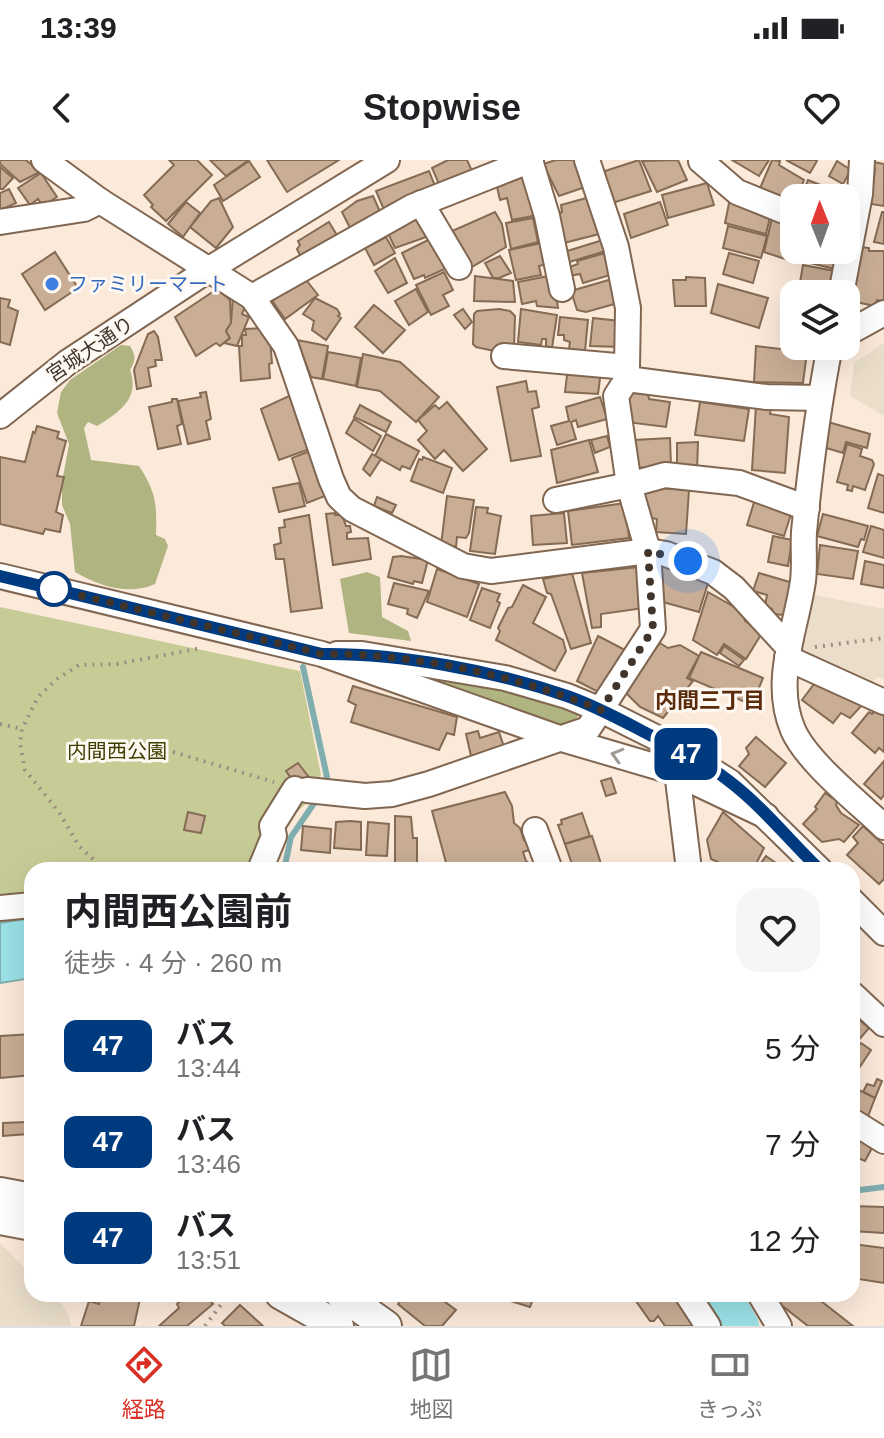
<!DOCTYPE html>
<html lang="ja">
<head>
<meta charset="utf-8">
<style>
  :root { --surface:#fff; --page:#f6f6f6; --text:#202124; --muted:#757577; --line:#e0e0e0; --accent:#d93025 }
  body { margin:0; font-family:Helvetica,"Noto Sans JP",sans-serif; background:var(--page); color:var(--text); height:100vh; display:flex; flex-direction:column; font-size:30px; white-space:nowrap }
  * { box-sizing:border-box; margin:0 }
  p { font-size:26px; color:var(--muted) }
  .icon { flex:none; width:44px; height:44px; fill:none; stroke:currentColor; stroke-width:2; stroke-linecap:round; stroke-linejoin:round }
  .map { position:relative; flex:1; overflow:hidden }
  .details { position:absolute; left:24px; top:702px; width:836px; height:440px; display:flex; flex-direction:column; background:var(--surface); border-radius:24px; box-shadow:0 8px 32px #0002 }
  .details>* { flex:none }
  .badge { padding:0 16px; border-radius:12px; font-size:28px; line-height:52px }
  .needle { width:52px; rotate:359deg }
  .fabs { position:absolute; left:780px; top:24px; display:grid; gap:16px }
  .fabs a { display:grid; place-items:center; width:80px; height:80px; border-radius:16px; background:var(--surface); box-shadow:0 8px 32px #0002; font-size:40px }
  .you { position:absolute; width:40px; height:40px; margin:-20px; border:6px solid #fff; border-radius:50%; background:#1a73e8; box-shadow:0 0 0 12px #1a73e833 }
  .map>.badge { position:absolute; translate:-50% -50%; box-shadow:0 0 0 4px #fff }
  .round { display:grid; place-items:center; flex:none; width:84px; height:84px; border-radius:24px; background:var(--page) }
  .summary { display:flex; align-items:center; justify-content:space-between; height:136px; padding:0 40px }
  h1 { font-size:38px; font-weight:700; line-height:60px }
  ul { padding:0; list-style:none }
  li { display:flex; align-items:center; gap:24px; height:96px; padding:0 40px }
  li div { flex:1 }
  li b { display:block; font-size:30px }
  li em { font-style:normal }
  li .badge { min-width:88px; font-weight:700; text-align:center }
  .status { display:flex; justify-content:space-between; align-items:center; height:56px; padding:0 40px; background:var(--surface); direction:ltr }
  .status svg { height:22px; fill:currentColor }
  header { display:flex; justify-content:space-between; align-items:center; height:104px; padding:0 40px; background:var(--surface); font-size:36px; font-weight:700 }
  .tab-bar { display:flex; justify-content:space-around; align-items:center; height:112px; border-top:2px solid var(--line); background:var(--surface); font-size:22px; color:var(--muted) }
  .tab-bar a { display:grid; justify-items:center; gap:4px }
  .tab-bar .on { color:var(--accent) }
  .map>svg:first-child { display:block }
  .education { fill:#eadeca }
  .green { fill:#c7cc97 }
  .forest { fill:#b0b480 }
  .water { fill:#9be2e7; stroke:#80aeaf; stroke-width:2 }
  .lines { fill:none; stroke-linecap:round; stroke-linejoin:round }
  .stream { stroke:#80aeaf; stroke-width:6 }
  .river { stroke:#9be2e7; stroke-width:36 }
  .building { fill:#c9ad95; stroke:#856b54; stroke-width:2 }
  .minor-casing { stroke:#816751; stroke-width:28 }
  .major-casing { stroke:#816751; stroke-width:34 }
  .path { stroke:#9c8d81; stroke-width:4; stroke-dasharray:2 6; stroke-linecap:butt }
  .minor { stroke:#fff; stroke-width:24 }
  .major { stroke:#fff; stroke-width:30 }
  .oneway { stroke:#a09a95 }
  .line-casing { stroke:#fff; stroke-width:18 }
  .line { stroke:#003b80; stroke-width:12 }
  .walk { stroke:#41352b; stroke-width:8; stroke-dasharray:0 14.4 }
  .shop-dot { fill:#3f7fe0; stroke:#fef8f3; stroke-width:3 }
  .stop-dot { fill:#fff; stroke:#003b80; stroke-width:4 }
  .labels { text-anchor:middle; dominant-baseline:central; stroke-width:6; stroke-linejoin:round; paint-order:stroke }
  .shop-label { font-size:20px; fill:#366cbe; stroke:#fef8f3; text-anchor:start }
  .street-label { font-size:20px; fill:#41352b; stroke:#fef8f3 }
  .park-label { font-size:20px; fill:#3d3f00; stroke:#fef8f3 }
  .neighbourhood-label { font-size:22px; font-weight:bold; fill:#5b2c0c; stroke:#fef8f3 }
</style>
</head>
<body>
<div class="status"><b>13:39</b><svg viewBox="0 0 49 12"><path d="M0 12V9h3v3zM5 12V6h3v6zM10 12V3h3v9zM15 12V0h3v12zM26 1h20v11H26zM47 4h2v5h-2z"/></svg></div>
<header><svg class="icon" aria-label="back" viewBox="0 0 24 24"><path d="M15 5l-7 7 7 7"/></svg>Stopwise<svg class="icon" aria-label="heart" viewBox="0 0 24 24"><path d="M12 20l-8-8c-3-5 5-10 8-4 3-6 11-1 8 4z"/></svg></header>
<div class="map">
<svg width="884" height="1166" viewBox="0 0 884 1166">
  <rect width="100%" height="100%" fill="#fbe9da"/>
  <!-- education -->
  <g class="education">
    <polygon points="884,183 884,256 850,236 854,203"/>
    <polygon points="815,435 884,449 884,519 878,517 869,526 801,497"/>
    <polygon points="0,1083 32,1115 32,1134 54,1134 58,1138 69,1155 71,1166 0,1166"/>
  </g>
  <!-- green -->
  <polygon class="green" points="0,447 300,511 321,615 309,641 287,661 275,699 197,710 32,710 32,733 0,738"/>
  <!-- forest -->
  <g class="forest">
    <path d="M121 185 130 186C136 196 136 200 130 210 140 238 120 252 97 266L88 262 84 268 91 300 139 306C156 332 157 344 156 375L165 379 168 386 155 424C129 436 99 426 75 412L70 364 62 345V322L69 284 57 253 61 232 70 220Z"/>
    <polygon points="367,412 380,417 382,457 408,471 411,481 349,473 340,419"/>
    <polygon points="363,501 498,522 581,553 575,560 556,567"/>
  </g>
  <!-- water -->
  <polygon class="water" points="32,758 32,818 0,823 0,763"/>
  <g class="lines">
    <!-- stream -->
    <g class="stream">
      <polyline points="303,507 327,617 323,625"/>
      <polyline points="284,710 291,677 317,639"/>
      <polyline points="852,1031 884,1027"/>
    </g>
    <!-- river -->
    <polyline class="river" points="723,1134 741,1166"/>
  </g>
  <!-- building -->
  <g class="building">
    <polygon points="0,0 26,0 40,12 20,22 0,4"/>
    <polygon points="169,0 197,0 212,15 166,61 151,47 153,45 144,35 174,5"/>
    <polygon points="210,0 249,0 226,16"/>
    <polygon points="267,0 339,0 287,32"/>
    <polygon points="448,0 467,0 472,11 439,24 432,8"/>
    <polygon points="556,0 581,0 585,27 559,36 543,4"/>
    <polygon points="639,0 651,31 609,44 602,12"/>
    <polygon points="678,0 687,20 657,32 642,1"/>
    <polygon points="732,0 769,0 759,16"/>
    <polygon points="772,0 780,1 779,5 804,20 797,38 794,38 794,43 758,33"/>
    <polygon points="786,0 815,0 817,1 810,13"/>
    <polygon points="249,1 260,17 223,41 214,25"/>
    <polygon points="837,1 851,10 843,24 829,16"/>
    <polygon points="874,2 884,4 884,46 871,44 875,8 873,7"/>
    <polygon points="0,7 13,18 3,29 0,29"/>
    <polygon points="528,10 538,55 512,60 507,38 500,40 497,27 504,25 503,21"/>
    <polygon points="429,11 437,31 385,52 376,31"/>
    <polygon points="41,13 57,37 43,46 38,39 30,45 18,28"/>
    <polygon points="808,20 836,31 833,38 801,38"/>
    <polygon points="707,23 714,45 668,58 662,35"/>
    <polygon points="9,29 16,43 0,50 0,33"/>
    <polygon points="373,36 381,54 351,70 342,52 357,41"/>
    <polygon points="590,37 603,73 564,83 557,54 562,52 561,45"/>
    <polygon points="219,38 233,67 216,88 190,67 211,41"/>
    <polygon points="730,38 771,53 766,74 725,63"/>
    <polygon points="186,42 200,53 183,77 168,64"/>
    <polygon points="660,42 668,65 631,78 624,54"/>
    <polygon points="495,52 502,64 506,87 470,108 450,72"/>
    <polygon points="882,52 884,52 884,84 874,82"/>
    <polygon points="773,54 794,61 794,90 801,90 797,103 764,92"/>
    <polygon points="415,57 418,63 425,60 432,75 395,88 386,69"/>
    <polygon points="533,58 538,82 511,89 506,63"/>
    <polygon points="329,62 338,77 302,99 297,89 300,85 298,81"/>
    <polygon points="728,66 767,76 761,98 723,88"/>
    <polygon points="386,77 395,93 374,105 365,88"/>
    <polygon points="432,78 449,107 425,118 424,115 414,119 402,93"/>
    <polygon points="606,79 609,90 566,103 564,92"/>
    <polygon points="546,82 551,103 539,106 541,115 516,120 509,90"/>
    <polygon points="862,87 869,88 869,91 884,91 884,141 877,140 875,146 851,141"/>
    <polygon points="805,90 838,92 835,109 802,101"/>
    <polygon points="55,92 78,128 45,150 22,114"/>
    <polygon points="609,92 610,115 583,123 580,114 569,116 567,108 578,104 577,101"/>
    <polygon points="729,93 759,101 753,123 723,114"/>
    <polygon points="500,96 511,113 499,118 493,118 485,103"/>
    <polygon points="395,98 407,123 388,133 375,111"/>
    <polygon points="803,105 835,111 830,134 798,134"/>
    <polygon points="444,112 453,130 443,135 449,146 431,155 416,125"/>
    <polygon points="553,115 558,148 537,146 536,141 522,144 518,122"/>
    <polygon points="303,116 318,135 285,159 273,142 275,136"/>
    <polygon points="475,116 513,121 515,142 474,141"/>
    <polygon points="686,117 705,118 706,146 675,146 673,120 686,120"/>
    <polygon points="612,119 618,143 586,152 577,150 571,131"/>
    <polygon points="718,124 768,138 759,168 711,153"/>
    <polygon points="217,129 230,140 231,163 226,171 230,178 220,186 216,183 196,196 175,157"/>
    <polygon points="416,129 428,152 409,165 395,141"/>
    <polygon points="233,136 245,147 242,154 249,157 237,186 224,183 230,178 226,171 231,163"/>
    <polygon points="0,138 10,140 8,147 18,151 10,185 0,182"/>
    <polygon points="315,138 337,149 340,154 338,156 341,158 326,180 312,170 314,161 303,154"/>
    <polygon points="374,145 405,170 383,193 355,167"/>
    <polygon points="463,149 472,162 465,169 454,155"/>
    <polygon points="499,149 510,151 515,156 514,189 499,192 476,187 473,184 474,154 477,151"/>
    <polygon points="521,149 557,155 552,188 546,186 546,179 542,179 541,185 518,182"/>
    <polygon points="560,157 588,160 585,191 569,189 570,182 564,180 564,175 558,175"/>
    <polygon points="593,158 620,161 620,187 590,186"/>
    <polygon points="264,168 270,179 272,203 269,204 270,218 241,221 239,186 242,186 242,175 246,175 245,169"/>
    <polygon points="154,171 158,177 162,200 155,200 156,206 148,208 151,226 137,229 134,210 148,174"/>
    <polygon points="297,180 328,186 322,219 311,217"/>
    <polygon points="756,186 807,192 803,223 754,222"/>
    <polygon points="328,192 361,198 356,226 323,219"/>
    <polygon points="363,194 400,202 439,237 416,262 380,231 357,227"/>
    <polygon points="568,207 601,211 598,234 565,232"/>
    <polygon points="526,221 528,232 536,231 539,247 532,249 541,296 511,301 497,227"/>
    <polygon points="206,232 211,259 206,261 210,279 188,284 178,241 201,237 200,233"/>
    <polygon points="628,233 648,234 649,239 670,242 666,267 626,262"/>
    <polygon points="291,235 310,289 279,300 261,249"/>
    <polygon points="600,237 607,259 578,267 576,260 571,262 576,279 557,285 551,266 569,261 566,247"/>
    <polygon points="172,239 177,239 182,264 177,266 181,284 158,289 149,247 172,242"/>
    <polygon points="447,242 487,289 463,311 444,290 435,299 418,280 427,271 418,260 435,245 439,249"/>
    <polygon points="700,242 749,249 744,281 695,275"/>
    <polygon points="360,245 391,262 386,272 354,257"/>
    <polygon points="756,246 771,248 770,254 789,257 785,313 752,310"/>
    <polygon points="354,259 381,276 373,291 346,273"/>
    <polygon points="828,262 870,274 867,288 846,282 843,293 823,287"/>
    <polygon points="37,266 59,272 57,278 66,281 57,316 64,317 56,352 63,355 60,372 45,369 43,374 0,364 0,297 25,302 33,272 35,273"/>
    <polygon points="386,274 419,291 410,309 402,306 400,310 375,296"/>
    <polygon points="607,276 610,287 595,293 591,280"/>
    <polygon points="670,278 671,306 634,308 634,280"/>
    <polygon points="589,280 598,312 557,323 551,290"/>
    <polygon points="698,282 697,311 677,311 677,283"/>
    <polygon points="847,284 862,289 860,296 872,300 874,304 865,330 853,326 852,331 847,330 848,325 837,322"/>
    <polygon points="310,291 325,336 307,343 292,298"/>
    <polygon points="372,294 381,299 370,316 363,309"/>
    <polygon points="423,297 452,308 443,333 411,321 419,299 422,300"/>
    <polygon points="878,314 884,316 884,353 868,348"/>
    <polygon points="299,323 305,346 279,352 273,328"/>
    <polygon points="644,327 689,330 686,374 656,372 657,359 646,357 643,343"/>
    <polygon points="447,336 474,340 469,373 466,378 457,377 456,387 441,385"/>
    <polygon points="756,336 793,348 784,376 747,365"/>
    <polygon points="377,337 396,345 392,353 374,346"/>
    <polygon points="626,343 629,378 572,385 568,351"/>
    <polygon points="476,347 488,348 487,353 501,356 495,394 470,391"/>
    <polygon points="335,353 335,355 342,355 346,366 350,366 351,372 347,373 347,379 368,378 371,399 333,405 326,354"/>
    <polygon points="564,353 567,383 533,385 531,356"/>
    <polygon points="823,354 868,366 864,380 861,379 858,387 817,376"/>
    <polygon points="309,355 322,448 291,452 284,399 276,399 274,385 281,383 279,368 285,367 284,360"/>
    <polygon points="871,366 884,370 884,398 863,392"/>
    <polygon points="773,376 792,380 788,406 768,402"/>
    <polygon points="820,385 858,391 853,419 817,414"/>
    <polygon points="401,396 428,400 422,423 414,421 413,424 388,417 393,397"/>
    <polygon points="865,401 884,405 884,428 861,424"/>
    <polygon points="659,404 708,423 699,452 659,441"/>
    <polygon points="639,407 644,448 601,454 601,467 592,468 582,413"/>
    <polygon points="437,409 479,424 467,457 427,442"/>
    <polygon points="572,413 591,483 571,489 551,434 547,433 543,419"/>
    <polygon points="759,413 793,423 787,450 783,455 774,454 772,449 765,446 767,435 753,431"/>
    <polygon points="394,423 429,431 417,458 407,454 408,449 388,444"/>
    <polygon points="523,425 546,437 533,463 563,480 566,491 555,511 496,480 500,471 498,468 508,448 512,447"/>
    <polygon points="482,428 500,434 497,441 500,443 490,468 470,460"/>
    <polygon points="708,432 743,452 745,461 762,473 746,499 724,484 717,495 693,480"/>
    <polygon points="598,476 627,491 606,536 577,521"/>
    <polygon points="660,483 668,488 680,485 699,496 687,518 693,521 663,558 640,547 627,534 626,526"/>
    <polygon points="724,486 744,500 739,506 720,493"/>
    <polygon points="701,492 763,518 752,545 689,518"/>
    <polygon points="820,516 864,543 850,558 841,553 833,563 802,540"/>
    <polygon points="353,526 457,557 454,575 447,573 439,590 351,562 356,545 348,541"/>
    <polygon points="877,548 884,553 884,592 879,588 875,593 852,573 869,552 872,554"/>
    <polygon points="478,571 480,578 499,572 504,587 471,596 466,574"/>
    <polygon points="756,577 786,603 765,627 739,606 749,594 746,588"/>
    <polygon points="884,601 884,635 881,639 864,624"/>
    <polygon points="298,603 308,616 296,625 286,611"/>
    <polygon points="611,618 616,633 606,636 601,621"/>
    <polygon points="505,632 512,646 514,663 520,668 524,680 530,681 532,689 523,692 526,701 539,710 448,710 432,651"/>
    <polygon points="825,633 837,641 836,645 841,653 859,665 844,682 839,679 822,682 803,664 817,649 815,647"/>
    <polygon points="188,652 205,656 201,673 184,670"/>
    <polygon points="723,652 764,688 753,710 715,710 718,702 711,699 707,680"/>
    <polygon points="582,653 590,676 565,684 558,665 562,664 561,660"/>
    <polygon points="395,656 411,657 413,678 417,678 417,703 395,703"/>
    <polygon points="350,661 361,662 361,690 334,688 336,662"/>
    <polygon points="368,662 389,664 387,696 366,695"/>
    <polygon points="303,666 331,669 330,693 301,690"/>
    <polygon points="863,666 884,685 884,719 879,724 847,695 858,683 853,677"/>
    <polygon points="592,676 603,710 574,710 565,684"/>
    <polygon points="766,696 786,710 760,710 761,703"/>
    <polygon points="852,854 869,868 852,888"/>
    <polygon points="32,874 32,915 0,918 0,876"/>
    <polygon points="861,883 871,890 852,919 852,893"/>
    <polygon points="877,919 882,921 875,938 863,932 867,924 874,926"/>
    <polygon points="855,928 875,938 867,959 852,952 852,935"/>
    <polygon points="27,962 28,974 3,976 3,963"/>
    <polygon points="852,971 871,982 869,986 872,988 865,1001 858,998 853,1005"/>
    <polygon points="852,1046 884,1047 884,1073 852,1071"/>
    <polygon points="852,1084 884,1088 884,1123 852,1118"/>
    <polygon points="101,1134 141,1134 134,1166 81,1166 89,1141 99,1144"/>
    <polygon points="189,1134 204,1134 213,1144 187,1166 159,1166 179,1148 177,1144"/>
    <polygon points="406,1134 434,1134 456,1150 442,1166 425,1166 398,1144"/>
    <polygon points="488,1134 535,1134 530,1147"/>
    <polygon points="631,1134 681,1134 706,1166 665,1166 658,1156 654,1161 650,1161"/>
    <polygon points="767,1134 812,1134 853,1166 808,1166"/>
    <polygon points="240,1145 263,1166 225,1166 222,1163"/>
  </g>
  <g class="lines">
    <!-- minor casing -->
    <g class="minor-casing">
      <g id="minor">
        <polyline points="44,0 100,41 252,137 286,186 331,319 339,337 352,349 463,406 491,411 648,391 666,394 713,412 734,428 789,488"/>
        <polyline points="530,0 547,56 562,129"/>
        <polyline points="587,0 616,87 628,148 627,207"/>
        <polyline points="701,1 737,32 794,55"/>
        <polyline points="421,43 459,107"/>
        <polyline points="0,62 84,49 100,41"/>
        <polyline points="841,134 860,34 862,0"/>
        <polyline points="252,137 412,47 531,0"/>
        <polyline points="846,174 884,153"/>
        <path d="M830 186C818 247 810 310 804 372 803 388 805 405 803 421 796 470 772 521 793 570 807 602 858 642 884 667"/>
        <polyline points="504,196 627,207 627,219 616,236 629,325 665,315 739,323 807,348"/>
        <polyline points="627,219 766,237 820,238"/>
        <polyline points="0,256 68,202 211,108 387,0"/>
        <polyline points="0,416 322,494 562,579 671,611 766,656"/>
        <polyline points="337,494 362,494 505,518 567,536 601,550 671,585 730,622 820,710"/>
        <polyline points="787,498 884,542"/>
        <polyline points="676,603 689,710"/>
        <polyline points="307,630 365,636 392,634 429,624 588,569 653,469 648,391 629,325 556,340"/>
        <polyline points="535,670 550,710"/>
        <polyline points="260,710 274,676 272,666 295,629"/>
        <polyline points="852,741 884,773"/>
        <polyline points="0,748 32,745"/>
        <polyline points="852,834 884,864"/>
        <polyline points="852,961 884,981"/>
        <polyline points="687,1134 708,1166"/>
        <polyline points="760,1134 779,1166"/>
      </g>
    </g>
    <!-- major casing -->
    <g class="major-casing">
      <g id="major">
        <polyline points="0,1033 32,1039"/>
        <polyline points="0,1059 32,1065"/>
        <polyline points="281,1134 338,1166"/>
        <polyline points="341,1134 386,1166"/>
      </g>
    </g>
    <!-- path -->
    <g class="path">
      <polyline points="815,487 884,478"/>
      <polyline points="0,564 22,569"/>
      <polyline points="173,592 274,622"/>
      <polyline points="283,708 313,705 368,710"/>
      <polyline points="105,710 79,686 59,652 25,610 20,583 22,569 38,537 57,519 79,505 117,504 201,488"/>
      <polyline points="205,1166 229,1134"/>
    </g>
    <!-- minor -->
    <use href="#minor" class="minor"/>
    <!-- major -->
    <use href="#major" class="major"/>
  </g>
  <!-- one-way arrows -->
  <defs><path id="oneway-chevron" d="M-2-3.5L2.5 0L-2 3.5" fill="none" stroke-width="1.6" stroke-linecap="round" stroke-linejoin="round" transform="scale(2)"/></defs>
  <use class="oneway" href="#oneway-chevron" transform="translate(617 595) rotate(-164)"/>
  <g class="lines">
    <!-- line casing -->
    <g class="line-casing">
      <path id="line" d="M0 416 322 494C399 493 495 511 567 536 596 546 623 561 650 575 677 588 705 602 729 621 762 646 790 681 820 710"/>
    </g>
    <!-- line -->
    <use href="#line" class="line"/>
    <!-- walk -->
    <path class="walk" d="M54 429 322 494C412 493 518 516 601 550L653 469 648 391 688 401"/>
  </g>
  <!-- markers -->
  <circle class="shop-dot" cx="52" cy="124" r="8"/>
  <circle class="stop-dot" cx="54" cy="429" r="16"/>
  <g class="labels">
    <!-- shop labels -->
    <g class="shop-label">
      <text x="68" y="124">ファミリーマート</text>
    </g>
    <!-- street labels -->
    <g class="street-label">
      <text transform="translate(90 189) rotate(-34)">宮城大通り</text>
    </g>
    <!-- park labels -->
    <g class="park-label">
      <text x="117" y="591">内間西公園</text>
    </g>
    <!-- neighbourhood labels -->
    <g class="neighbourhood-label">
      <text x="710" y="540">内間三丁目</text>
    </g>
  </g>
</svg>
<div class="fabs">
<a><svg class="needle" viewBox="-14 -14 28 28"><path d="M0-13l5 13h-10z" fill="#e53935"/><path d="M0 13l5-13h-10z" fill="#757577"/></svg></a>
<a><svg class="icon" aria-label="layers" viewBox="0 0 24 24"><path d="M12 4l9 5-9 5-9-5zM3 14l9 5 9-5"/></svg></a>
</div>
<div class="you" style="left:688px;top:401px"></div>
<b class="badge" style="left:686px;top:594px;background:#003b80;color:#fff">47</b>
<section class="details">
<div class="summary"><div><h1>内間西公園前</h1><p>徒歩 · 4 分 · 260 m</p></div><a class="round"><svg class="icon" aria-label="heart" viewBox="0 0 24 24"><path d="M12 20l-8-8c-3-5 5-10 8-4 3-6 11-1 8 4z"/></svg></a></div>
<ul>
<li><span class="badge" style="background:#003b80;color:#fff">47</span><div><b>バス</b><p>13:44</p></div><em>5 分</em></li>
<li><span class="badge" style="background:#003b80;color:#fff">47</span><div><b>バス</b><p>13:46</p></div><em>7 分</em></li>
<li><span class="badge" style="background:#003b80;color:#fff">47</span><div><b>バス</b><p>13:51</p></div><em>12 分</em></li>
</ul>
</section>
</div>
<nav class="tab-bar">
<a class="on"><svg class="icon" aria-label="directions" viewBox="0 0 24 24"><path d="M12 3l9 9-9 9-9-9zM9 14v-3h6M13 9l2 2-2 2"/></svg>経路</a>
<a><svg class="icon" aria-label="map" viewBox="0 0 24 24"><path d="M3 6l6-2 6 2 6-2v14l-6 2-6-2-6 2zM9 4v14M15 6v14"/></svg>地図</a>
<a><svg class="icon" aria-label="tickets" viewBox="0 0 24 24"><path d="M3 7h18v10H3zM15 7v10"/></svg>きっぷ</a>
</nav>
</body>
</html>
